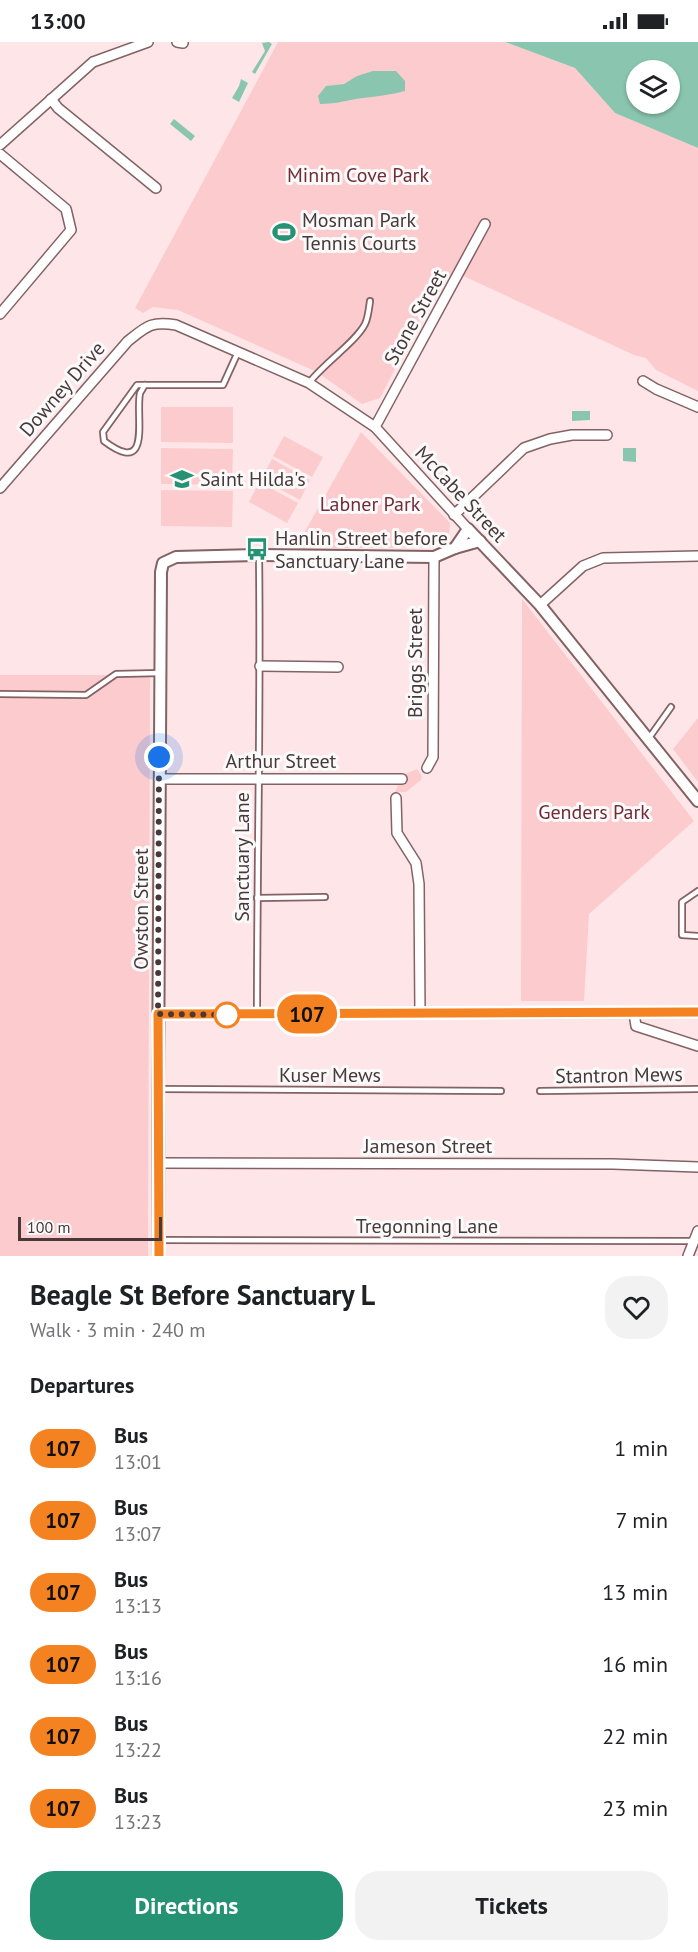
<!DOCTYPE html>
<html lang="en">
<head>
<meta charset="utf-8">
<style>
  :root { --surface:#fff; --page:#f2f2f2; --text:#202124; --muted:#757577; --accent:#259273 }
  body { margin:0; font-family:"PT Sans",sans-serif; background:var(--page); color:var(--text); height:100vh; display:flex; flex-direction:column; font-size:22px; white-space:nowrap }
  * { box-sizing:border-box; margin:0 }
  p { font-size:20px; color:var(--muted) }
  .icon { flex:none; width:33px; height:33px; fill:none; stroke:currentColor; stroke-width:2; stroke-linecap:round; stroke-linejoin:round }
  .map { position:relative; height:1214px; overflow:hidden }
  .drawer { display:flex; flex-direction:column; background:var(--surface); flex:1 }
  .drawer>* { flex:none }
  .badge { padding:0 12px; border-radius:20px; font-size:21px; line-height:39px }
  .buttons { position:absolute; left:626px; top:18px; display:grid; gap:12px }
  .buttons a { display:grid; place-items:center; width:54px; height:54px; border-radius:50%; background:var(--surface); box-shadow:0 2px 4px #0004; font-size:30px }
  .scale { position:absolute; left:18px; bottom:15px; width:144px; box-sizing:border-box; padding-left:6px; border:3px solid #483839; border-top:0; font-size:16px; line-height:21px; white-space:nowrap; color:#483839; -webkit-text-stroke:4px #fafafa; paint-order:stroke }
  .you { position:absolute; width:30px; height:30px; margin:-15px; border:4px solid #fff; border-radius:50%; background:#1a73e8; box-shadow:0 0 0 9px #1a73e833 }
  .map>.badge { position:absolute; translate:-50% -50%; box-shadow:0 0 0 3px #fff }
  h2 { padding:0 30px; font-size:22px; line-height:54px }
  .round { display:grid; place-items:center; flex:none; width:63px; height:63px; border-radius:24px; background:var(--page) }
  .headline { display:flex; align-items:center; justify-content:space-between; height:102px; padding:0 30px }
  h1 { font-size:28px; font-weight:700; line-height:45px }
  .action { display:flex; gap:12px; margin-top:auto; padding:12px 30px }
  .action a { flex:1; height:69px; border-radius:24px; background:var(--accent); color:#fff; font-size:24px; font-weight:700; line-height:69px; text-align:center }
  .action a+a { background:var(--page); color:var(--text) }
  ul { padding:0; list-style:none }
  li { display:flex; align-items:center; gap:18px; height:72px; padding:0 30px }
  li div { flex:1 }
  li b { display:block; font-size:22px }
  li em { font-style:normal }
  li .badge { min-width:66px; font-weight:700; text-align:center }
  .status { display:flex; justify-content:space-between; align-items:center; height:42px; padding:0 30px; background:var(--surface); direction:ltr }
  .status svg { height:16px; fill:currentColor }
  .map>svg:first-child { display:block }
  .green { fill:#fccbce }
  .water { fill:#8ac6af; fill-rule:evenodd }
  .lines { fill:none; stroke-linecap:round; stroke-linejoin:round }
  .service-casing { stroke:#836264; stroke-width:8 }
  .minor-casing { stroke:#836264; stroke-width:12 }
  .tertiary-casing { stroke:#836264; stroke-width:14 }
  .service { stroke:#fff; stroke-width:4.5 }
  .minor { stroke:#fff; stroke-width:9 }
  .tertiary { stroke:#fff; stroke-width:10 }
  .line-casing { stroke:#fff; stroke-width:14 }
  .line { stroke:#f58220; stroke-width:9 }
  .walk { stroke:#483839; stroke-width:6; stroke-dasharray:0 10.8 }
  .stop-dot { fill:#fff; stroke:#f58220; stroke-width:3 }
  .labels { text-anchor:middle; dominant-baseline:central; stroke-width:6; stroke-linejoin:round; paint-order:stroke }
  .park-label { font-size:20px; fill:#722b36; stroke:#fafafa }
  .poi-label { font-size:20px; fill:#483839; stroke:#fafafa; text-anchor:start }
  .street-label { font-size:20px; fill:#483839; stroke:#fafafa }
</style>
</head>
<body>
<div class="status"><b>13:00</b><svg viewBox="0 0 49 12"><path d="M0 12V9h3v3zM5 12V6h3v6zM10 12V3h3v9zM15 12V0h3v12zM26 1h20v11H26zM47 4h2v5h-2z"/></svg></div>
<div class="map">
<svg width="698" height="1214" viewBox="0 0 698 1214">
  <rect width="100%" height="100%" fill="#fee6e8"/>
  <!-- green -->
  <g class="green">
    <polygon points="278,0 505,0 575,26 615,71 698,106 698,349 656,328 646,316 634,313 459,232 452,233 439,241 380,356 362,362 317,330 178,268 153,265 143,271 135,266"/>
    <polygon points="161,365 233,365 233,401 161,400"/>
    <polygon points="361,390 450,481 449,491 440,501 432,505 295,507"/>
    <polygon points="284,394 323,415 312,435 273,414"/>
    <polygon points="161,406 233,407 232,443 161,442"/>
    <polygon points="272,417 310,438 300,458 261,437"/>
    <polygon points="259,440 298,461 287,481 249,460"/>
    <polygon points="161,448 233,449 232,485 161,484"/>
    <polygon points="522,557 694,779 589,872 584,959 521,959"/>
    <polygon points="0,633 150,633 148,1214 0,1214"/>
    <polygon points="698,676 698,740 673,707"/>
    <polygon points="417,727 422,734 421,738 406,750 395,750 398,743 404,742 403,733"/>
  </g>
  <!-- water -->
  <g class="water">
    <polygon points="269,0 272,2 255,32 252,30 265,9 262,1"/>
    <path d="M505 0H698V106L615 71 575 26ZM669 28V62H636V28Z"/>
    <path d="M373 29H396L405 39V49C391 53 377 54 363 56 347 58 337 62 320 62L318 54 326 44 344 42 357 34Z"/>
    <polygon points="241,37 248,41 239,60 232,56 239,44"/>
    <polygon points="174,77 195,94 191,99 170,82"/>
    <polygon points="572,369 590,369 590,378 572,379"/>
    <polygon points="623,406 636,406 636,420 623,419"/>
  </g>
  <g class="lines">
    <!-- service casing -->
    <g class="service-casing">
      <g id="service">
        <path d="M309 341C323 322 356 300 365 282 368 276 369 267 370 259"/>
        <path d="M145 343C144 344 141 350 140 351 135 374 153 436 104 399L103 390 137 343H223L238 310"/>
        <polyline points="0,652 86,653 116,632 161,631"/>
        <polyline points="649,696 671,665"/>
        <polyline points="698,849 682,860 682,893 698,894"/>
        <polyline points="257,856 325,855"/>
        <path d="M257 973C257 820 261 666 259 513"/>
        <polyline points="158,1047 501,1049"/>
        <polyline points="540,1049 698,1047"/>
        <polyline points="159,1198 693,1199"/>
      </g>
    </g>
    <!-- minor casing -->
    <g class="minor-casing">
      <g id="minor">
        <polyline points="177,0 183,1"/>
        <polyline points="51,57 58,66 156,146"/>
        <polyline points="0,103 93,20 148,0"/>
        <polyline points="0,112 66,167 71,188 0,272"/>
        <polyline points="643,339 656,347 698,365"/>
        <polyline points="375,385 485,182"/>
        <path d="M0 446 128 299C147 284 151 279 176 283L309 341 375 385 468 487"/>
        <polyline points="454,473 524,406 550,397 572,393 607,393"/>
        <polyline points="540,563 583,524 603,516 698,514"/>
        <polyline points="260,624 338,625"/>
        <polyline points="427,726 433,715 434,515"/>
        <polyline points="159,737 402,737"/>
        <polyline points="396,756 397,791 416,821 419,842 420,972"/>
        <polyline points="634,971 636,984 698,1004"/>
        <polyline points="158,972 698,971"/>
        <polyline points="159,1121 613,1122 698,1125"/>
        <polyline points="688,1214 698,1189"/>
      </g>
    </g>
    <!-- tertiary casing -->
    <g class="tertiary-casing">
      <g id="tertiary">
        <polyline points="455,506 468,487 540,563 698,759"/>
        <polyline points="159,1214 158,1047 161,530 163,521 176,515 259,513 434,515 455,506 480,499"/>
      </g>
    </g>
    <!-- service -->
    <use href="#service" class="service"/>
    <!-- minor -->
    <use href="#minor" class="minor"/>
    <!-- tertiary -->
    <use href="#tertiary" class="tertiary"/>
  </g>
  <g class="lines">
    <!-- line casing -->
    <g class="line-casing">
      <polyline id="line" points="159,1214 158,972 698,970"/>
    </g>
    <!-- line -->
    <use href="#line" class="line"/>
    <!-- walk -->
    <polyline class="walk" points="159,715 158,972 236,973 227,973"/>
  </g>
  <!-- icons -->
  <defs>
    <g id="stadium-bare" transform="scale(1.8)"><path d="M0-5a6.5 5 0 1 0 0 10a6.5 5 0 1 0 0-10ZM-3.5-1.8h7v3.6h-7Z" fill="#259273" stroke="#fafafa" stroke-width="2.5" paint-order="stroke"/></g>
    <g id="school-bare" transform="scale(1.8)"><path d="M0-5L7-2L0 1L-7-2ZM-4 1L0 2.5L4 1V4Q0 6-4 4Z" fill="#259273" stroke="#fafafa" stroke-width="2.5" paint-order="stroke"/></g>
    <g id="bus-bare" transform="scale(1.8)"><path d="M-5-6H5V4H4V6H2V4H-2V6H-4V4H-5ZM-3.5-4V0h7V-4ZM-3.5 1.2v1.5H-2V1.2ZM2 1.2v1.5H3.5V1.2Z" fill="#259273" stroke="#fafafa" stroke-width="2.5" paint-order="stroke"/></g>
  </defs>
  <g fill-rule="evenodd">
    <use href="#stadium-bare" x="284" y="190"/>
    <use href="#school-bare" x="182" y="437"/>
    <use href="#bus-bare" x="257" y="507"/>
  </g>
  <!-- markers -->
  <circle class="stop-dot" cx="227" cy="973" r="12"/>
  <g class="labels">
    <!-- park labels -->
    <g class="park-label">
      <text x="358" y="133">Minim Cove Park</text>
      <text x="370" y="462">Labner Park</text>
      <text x="594" y="770">Genders Park</text>
    </g>
    <!-- poi labels -->
    <g class="poi-label">
      <text x="302" y="178">Mosman Park<tspan x="302" dy="23">Tennis Courts</tspan></text>
      <text x="200" y="437">Saint Hilda's</text>
      <text x="275" y="496">Hanlin Street before<tspan x="275" dy="23">Sanctuary Lane</tspan></text>
    </g>
    <!-- street labels -->
    <g class="street-label">
      <text transform="translate(415 275) rotate(-61)">Stone Street</text>
      <text transform="translate(62 347) rotate(-49)">Downey Drive</text>
      <text transform="translate(461 452) rotate(47)">McCabe Street</text>
      <text transform="translate(415 621) rotate(-90)">Briggs Street</text>
      <text x="281" y="719">Arthur Street</text>
      <text transform="translate(242 815) rotate(-90)">Sanctuary Lane</text>
      <text transform="translate(141 867) rotate(-90)">Owston Street</text>
      <text x="330" y="1033">Kuser Mews</text>
      <text transform="translate(619 1033) rotate(-1)">Stantron Mews</text>
      <text x="428" y="1104">Jameson Street</text>
      <text x="427" y="1184">Tregonning Lane</text>
    </g>
  </g>
</svg>
<div class="buttons">
<a><svg class="icon" aria-label="layers" viewBox="0 0 24 24"><path d="M12 4l9 5-9 5-9-5zM3 14l9 5 9-5"/></svg></a>
</div>
<div class="scale">100 m</div>
<div class="you" style="left:159px;top:715px"></div>
<b class="badge" style="left:307px;top:972px;background:#f58220;color:#111">107</b>
</div>
<section class="drawer">
<div class="headline"><div><h1>Beagle St Before Sanctuary L</h1><p>Walk · 3 min · 240 m</p></div><a class="round"><svg class="icon" aria-label="heart" viewBox="0 0 24 24"><path d="M12 20l-8-8c-3-5 5-10 8-4 3-6 11-1 8 4z"/></svg></a></div>
<h2>Departures</h2>
<ul>
<li><span class="badge" style="background:#f58220;color:#111">107</span><div><b>Bus</b><p>13:01</p></div><em>1 min</em></li>
<li><span class="badge" style="background:#f58220;color:#111">107</span><div><b>Bus</b><p>13:07</p></div><em>7 min</em></li>
<li><span class="badge" style="background:#f58220;color:#111">107</span><div><b>Bus</b><p>13:13</p></div><em>13 min</em></li>
<li><span class="badge" style="background:#f58220;color:#111">107</span><div><b>Bus</b><p>13:16</p></div><em>16 min</em></li>
<li><span class="badge" style="background:#f58220;color:#111">107</span><div><b>Bus</b><p>13:22</p></div><em>22 min</em></li>
<li><span class="badge" style="background:#f58220;color:#111">107</span><div><b>Bus</b><p>13:23</p></div><em>23 min</em></li>
</ul>
<div class="action"><a>Directions</a><a>Tickets</a></div>
</section>
</body>
</html>
